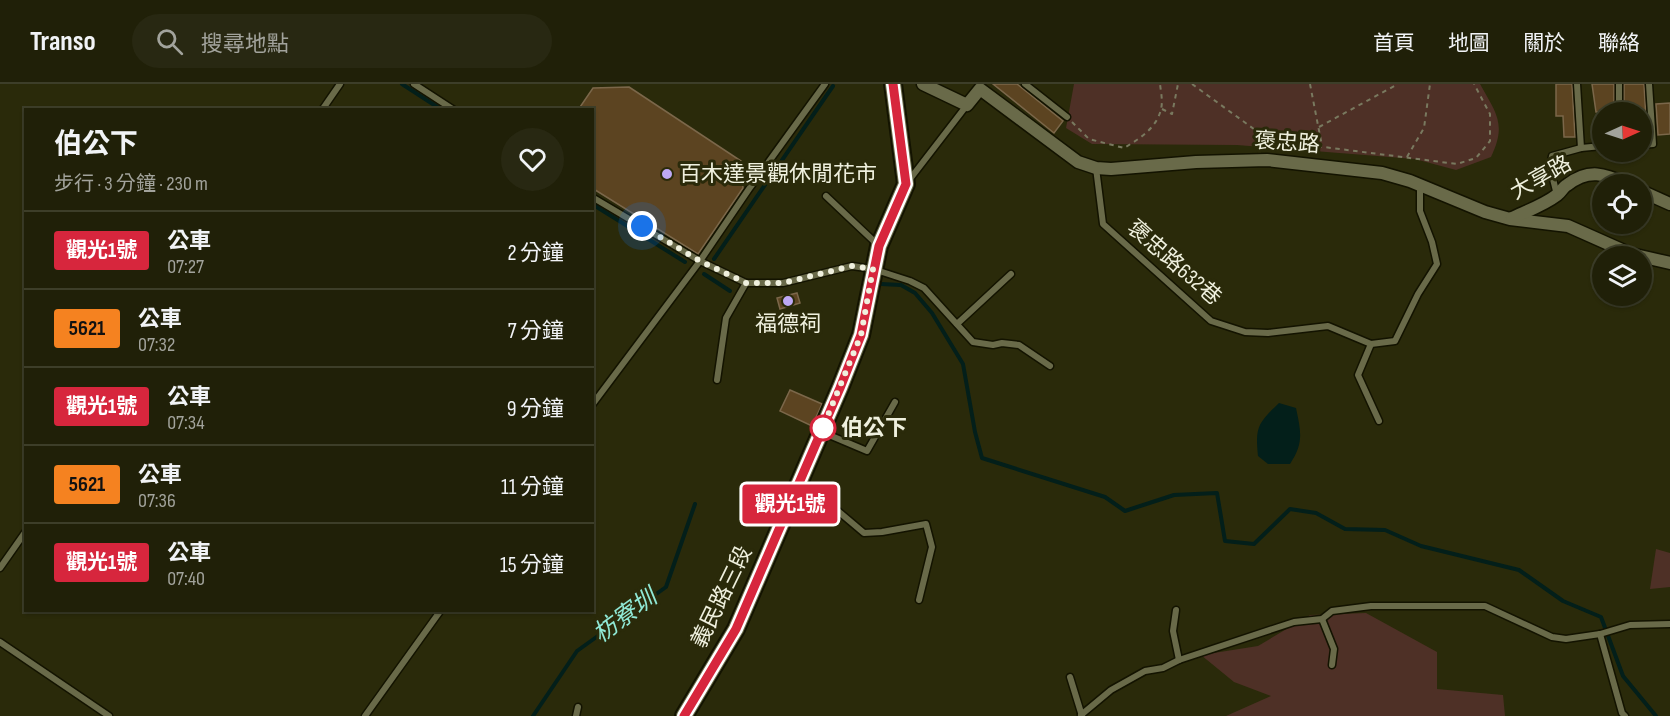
<!DOCTYPE html>
<html lang="zh-TW">
<head>
<meta charset="utf-8">
<style>
  :root { --surface:#202008; --page:#282812; --text:#f1f3f6; --muted:#a2a39c; --line:#3d3e29 }
  body { margin:0; font-family:"Sofia Sans Condensed","Noto Sans TC",sans-serif; background:var(--page); color:var(--text); height:100vh; display:flex; flex-direction:column; font-size:22px; white-space:nowrap }
  * { box-sizing:border-box; margin:0 }
  p { font-size:20px; color:var(--muted) }
  .icon { flex:none; width:33px; height:33px; fill:none; stroke:currentColor; stroke-width:2; stroke-linecap:round; stroke-linejoin:round }
  .map { position:relative; flex:1; overflow:hidden }
  .details { position:absolute; left:24px; top:24px; width:570px; height:504px; display:flex; flex-direction:column; background:var(--surface); border-radius:0px; box-shadow:0 2px 4px #0004,0 0 0 2px var(--line) }
  .details>* { flex:none }
  .badge { padding:0 12px; border-radius:4px; font-size:21px; line-height:39px }
  .needle { width:39px; rotate:87deg }
  .fabs { position:absolute; left:1592px; top:18px; display:grid; gap:12px }
  .fabs a { display:grid; place-items:center; width:60px; height:60px; border-radius:50%; background:var(--surface); box-shadow:0 2px 4px #0004,0 0 0 2px var(--line); font-size:30px }
  .you { position:absolute; width:30px; height:30px; margin:-15px; border:4px solid #fff; border-radius:50%; background:#1a73e8; box-shadow:0 0 0 9px #1a73e833 }
  .map>.badge { position:absolute; translate:-50% -50%; box-shadow:0 0 0 3px #fff }
  .round { display:grid; place-items:center; flex:none; width:63px; height:63px; border-radius:32px; background:var(--page) }
  .head { display:flex; align-items:center; justify-content:space-between; height:102px; padding:0 30px }
  h1 { font-size:28px; font-weight:700; line-height:45px }
  ul { padding:0; list-style:none }
  li { display:flex; align-items:center; gap:18px; height:78px; padding:0 30px; border-top:2px solid var(--line) }
  li div { flex:1 }
  li b { display:block; font-size:22px }
  li em { font-style:normal }
  li .badge { min-width:66px; font-weight:700; text-align:center }
  header { display:flex; align-items:center; gap:36px; box-sizing:border-box; height:84px; padding:0 30px; background:var(--surface); border-bottom:2px solid var(--line) }
  header strong { font-size:28px }
  nav { display:flex; gap:33px; margin-inline-start:auto; font-size:21px }
  .search { width:420px; height:54px; background:var(--page); display:flex; align-items:center; gap:15px; box-sizing:border-box; padding:0 21px; border-radius:33px; color:var(--muted); font-size:22px }
  .map>svg:first-child { display:block }
  .green { fill:#4e3026 }
  .water { fill:#031f1a }
  .lines { fill:none; stroke-linecap:round; stroke-linejoin:round }
  .stream { stroke:#031f1a; stroke-width:4 }
  .building { fill:#5c4421; stroke:#7b674a; stroke-width:1.5 }
  .lane-casing { stroke:#131300; stroke-width:9 }
  .street-casing { stroke:#131300; stroke-width:15 }
  .secondary-casing { stroke:#131300; stroke-width:20 }
  .path { stroke:#79795f; stroke-width:2; stroke-dasharray:4.5 4.5; stroke-linecap:butt }
  .lane { stroke:#696a49; stroke-width:6 }
  .street { stroke:#696a49; stroke-width:12 }
  .secondary { stroke:#696a49; stroke-width:16 }
  .line-casing { stroke:#fff; stroke-width:14 }
  .line { stroke:#d7263d; stroke-width:9 }
  .walk { stroke:#eff0de; stroke-width:6; stroke-dasharray:0 10.8 }
  .poi-dot { fill:#bea9f5; stroke:#2a2a0a; stroke-width:2 }
  .stop-dot { fill:#fff; stroke:#d7263d; stroke-width:3 }
  .labels { text-anchor:middle; dominant-baseline:central; stroke-width:6; stroke-linejoin:round; paint-order:stroke }
  .street-label { font-size:22px; fill:#eff0de; stroke:#2a2a0a }
  .poi-label { font-size:22px; fill:#eff0de; stroke:#2a2a0a; text-anchor:start }
  .stop-label { font-size:22px; font-weight:bold; fill:#eff0de; stroke:#2a2a0a; text-anchor:start }
  .water-label { font-size:24px; font-style:italic; fill:#90e9d6; stroke:#2a2a0a }
</style>
</head>
<body>
<header>
<strong>Transo</strong>
<div class="search"><svg class="icon" aria-label="search" viewBox="0 0 24 24"><circle cx="10" cy="10" r="6"/><path d="M15 15l6 6"/></svg>搜尋地點</div>
<nav><a>首頁</a><a>地圖</a><a>關於</a><a>聯絡</a></nav>
</header>
<div class="map">
<svg width="1670" height="632" viewBox="0 0 1670 632">
  <rect width="100%" height="100%" fill="#2a2a0a"/>
  <!-- green -->
  <g class="green">
    <path d="M1074 0H1480C1496 29 1507 40 1491 73L1456 86 1415 75 1237 61 1092 60 1066 44Z"/>
    <polygon points="1656,465 1670,469 1670,503 1650,505"/>
    <polygon points="1366,529 1437,568 1437,605 1503,611 1505,632 1226,632 1271,612 1234,598 1201,571 1258,562 1310,531"/>
  </g>
  <!-- water -->
  <path class="water" d="M1279 319 1296 324C1301 348 1304 359 1290 380H1268L1258 372C1255 343 1258 339 1279 319Z"/>
  <g class="lines">
    <!-- stream -->
    <g class="stream">
      <polyline points="402,0 442,26"/>
      <polyline points="592,120 685,178"/>
      <polyline points="714,175 833,2"/>
      <polyline points="704,190 730,207"/>
      <polyline points="881,200 901,201 915,209 932,229 963,280 975,348 982,374 1105,413 1125,427 1174,411 1217,409 1225,457 1254,460 1290,425 1316,429 1345,445 1385,446 1421,462 1519,486 1563,517 1601,533 1623,592 1656,632"/>
      <polyline points="533,632 577,567 666,503 695,420"/>
    </g>
  </g>
  <!-- building -->
  <g class="building">
    <polygon points="993,0 1017,0 1063,37 1054,49"/>
    <polygon points="1556,0 1572,0 1575,53 1564,53 1563,32 1556,32"/>
    <polygon points="1592,0 1614,0 1614,28 1596,28"/>
    <polygon points="1624,0 1644,0 1647,52 1641,52 1641,28 1624,28"/>
    <polygon points="629,3 741,77 743,104 698,170 592,104 592,26 578,26 593,4"/>
    <polygon points="1670,19 1670,50 1658,51 1656,20"/>
    <polygon points="797,209 800,219 780,225 777,214"/>
    <polygon points="790,306 822,320 812,342 780,327"/>
  </g>
  <g class="lines">
    <!-- lane casing -->
    <g class="lane-casing">
      <g id="lane">
        <polyline points="414,0 454,26"/>
        <polyline points="1025,0 1067,33"/>
        <polyline points="1577,0 1581,64"/>
        <polyline points="1619,0 1619,28"/>
        <polyline points="322,26 340,0"/>
        <polyline points="1641,61 1653,60 1649,0"/>
        <polyline points="1096,84 1103,140 1211,237 1245,248 1268,249 1328,242 1371,260 1395,257 1418,210 1437,180 1432,158 1420,127 1420,102"/>
        <polyline points="910,95 967,21"/>
        <polyline points="1557,111 1550,83 1552,72 1581,64 1602,62"/>
        <polyline points="826,112 879,162"/>
        <polyline points="592,113 700,177 746,199 783,199 852,182 873,185 910,197 924,204 973,258 993,261 1002,259 1019,261 1050,282"/>
        <polyline points="957,240 1011,190"/>
        <polyline points="1371,260 1358,291 1379,337"/>
        <polyline points="717,296 726,234 746,199"/>
        <polyline points="592,321 700,177 749,105 825,0"/>
        <polyline points="822,348 867,367 895,318"/>
        <polyline points="798,403 832,422 864,449 882,448 926,440 932,463 919,516"/>
        <polyline points="0,484 26,447"/>
        <polyline points="1176,526 1173,547 1179,576"/>
        <polyline points="1322,535 1334,565 1332,581"/>
        <polyline points="1600,550 1622,629 1625,632"/>
        <polyline points="0,558 109,632"/>
        <polyline points="1070,593 1082,632"/>
        <polyline points="1081,631 1111,606 1145,587 1163,584 1179,576 1294,538 1322,535 1332,527 1371,522 1485,522 1552,553 1566,555 1600,550 1630,541 1670,540"/>
        <polyline points="365,632 441,526"/>
        <polyline points="576,632 578,623"/>
      </g>
    </g>
    <!-- street casing -->
    <g class="street-casing">
      <g id="street">
        <polyline points="923,0 967,21 980,5 1078,78 1096,84 1111,85 1196,78 1267,76 1382,89 1410,97 1485,128 1510,135 1568,142 1631,170 1670,179"/>
        <polyline points="1641,107 1670,120"/>
        <path d="M1512 134C1527 127 1544 121 1557 111 1561 108 1563 103 1567 101 1589 84 1605 90 1627 100"/>
      </g>
    </g>
    <!-- secondary casing -->
    <g class="secondary-casing">
      <polyline id="secondary" points="684,632 736,545 840,304 861,251 879,162 906,100 893,0"/>
    </g>
    <!-- path -->
    <g class="path">
      <polyline points="1192,0 1269,56 1457,80 1476,74 1490,57 1490,30 1474,0"/>
      <polyline points="1310,0 1322,62"/>
      <polyline points="1162,25 1172,30 1178,0"/>
      <path d="M1072 38 1089 55 1124 64C1139 55 1157 44 1161 25 1163 18 1161 8 1160 0"/>
      <polyline points="1319,43 1398,0"/>
      <polyline points="1407,73 1424,44 1430,0"/>
    </g>
    <!-- lane -->
    <use href="#lane" class="lane"/>
    <!-- street -->
    <use href="#street" class="street"/>
    <!-- secondary -->
    <use href="#secondary" class="secondary"/>
  </g>
  <g class="lines">
    <!-- line casing -->
    <g class="line-casing">
      <polyline id="line" points="684,632 736,545 840,304 861,251 879,162 906,100 893,0"/>
    </g>
    <!-- line -->
    <use href="#line" class="line"/>
    <!-- walk -->
    <polyline class="walk" points="642,142 700,177 746,199 783,199 852,182 873,185 861,251 821,348 823,344"/>
  </g>
  <!-- markers -->
  <g class="poi-dot">
    <circle cx="667" cy="90" r="6"/>
    <circle cx="788" cy="217" r="6"/>
  </g>
  <circle class="stop-dot" cx="823" cy="344" r="12"/>
  <g class="labels">
    <!-- street labels -->
    <g class="street-label">
      <text transform="translate(1287 59) rotate(4)">褒忠路</text>
      <text transform="translate(1541 94) rotate(-29)">大享路</text>
      <text transform="translate(1174 179) rotate(41)">褒忠路632巷</text>
      <text transform="translate(722 513) rotate(-64)">義民路三段</text>
    </g>
    <!-- poi labels -->
    <g class="poi-label">
      <text x="679" y="90">百木達景觀休閒花市</text>
      <text x="788" y="240" text-anchor="middle">福德祠</text>
    </g>
    <!-- stop labels -->
    <g class="stop-label">
      <text x="841" y="344">伯公下</text>
    </g>
    <!-- water labels -->
    <g class="water-label">
      <text transform="translate(625 532) rotate(-36)">枋寮圳</text>
    </g>
  </g>
</svg>
<div class="fabs">
<a><svg class="needle" viewBox="-14 -14 28 28"><path d="M0-13l5 13h-10z" fill="#e53935"/><path d="M0 13l5-13h-10z" fill="#a2a39c"/></svg></a>
<a><svg class="icon" aria-label="locate" viewBox="0 0 24 24"><circle cx="12" cy="12" r="6"/><path d="M12 2v4M12 18v4M2 12h4M18 12h4"/></svg></a>
<a><svg class="icon" aria-label="layers" viewBox="0 0 24 24"><path d="M12 4l9 5-9 5-9-5zM3 14l9 5 9-5"/></svg></a>
</div>
<div class="you" style="left:642px;top:142px"></div>
<b class="badge" style="left:790px;top:420px;background:#d7263d;color:#fff">觀光1號</b>
<section class="details">
<div class="head"><div><h1>伯公下</h1><p>步行 · 3 分鐘 · 230 m</p></div><a class="round"><svg class="icon" aria-label="heart" viewBox="0 0 24 24"><path d="M12 20l-8-8c-3-5 5-10 8-4 3-6 11-1 8 4z"/></svg></a></div>
<ul>
<li><span class="badge" style="background:#d7263d;color:#fff">觀光1號</span><div><b>公車</b><p>07:27</p></div><em>2 分鐘</em></li>
<li><span class="badge" style="background:#f58220;color:#111">5621</span><div><b>公車</b><p>07:32</p></div><em>7 分鐘</em></li>
<li><span class="badge" style="background:#d7263d;color:#fff">觀光1號</span><div><b>公車</b><p>07:34</p></div><em>9 分鐘</em></li>
<li><span class="badge" style="background:#f58220;color:#111">5621</span><div><b>公車</b><p>07:36</p></div><em>11 分鐘</em></li>
<li><span class="badge" style="background:#d7263d;color:#fff">觀光1號</span><div><b>公車</b><p>07:40</p></div><em>15 分鐘</em></li>
</ul>
</section>
</div>
</body>
</html>
